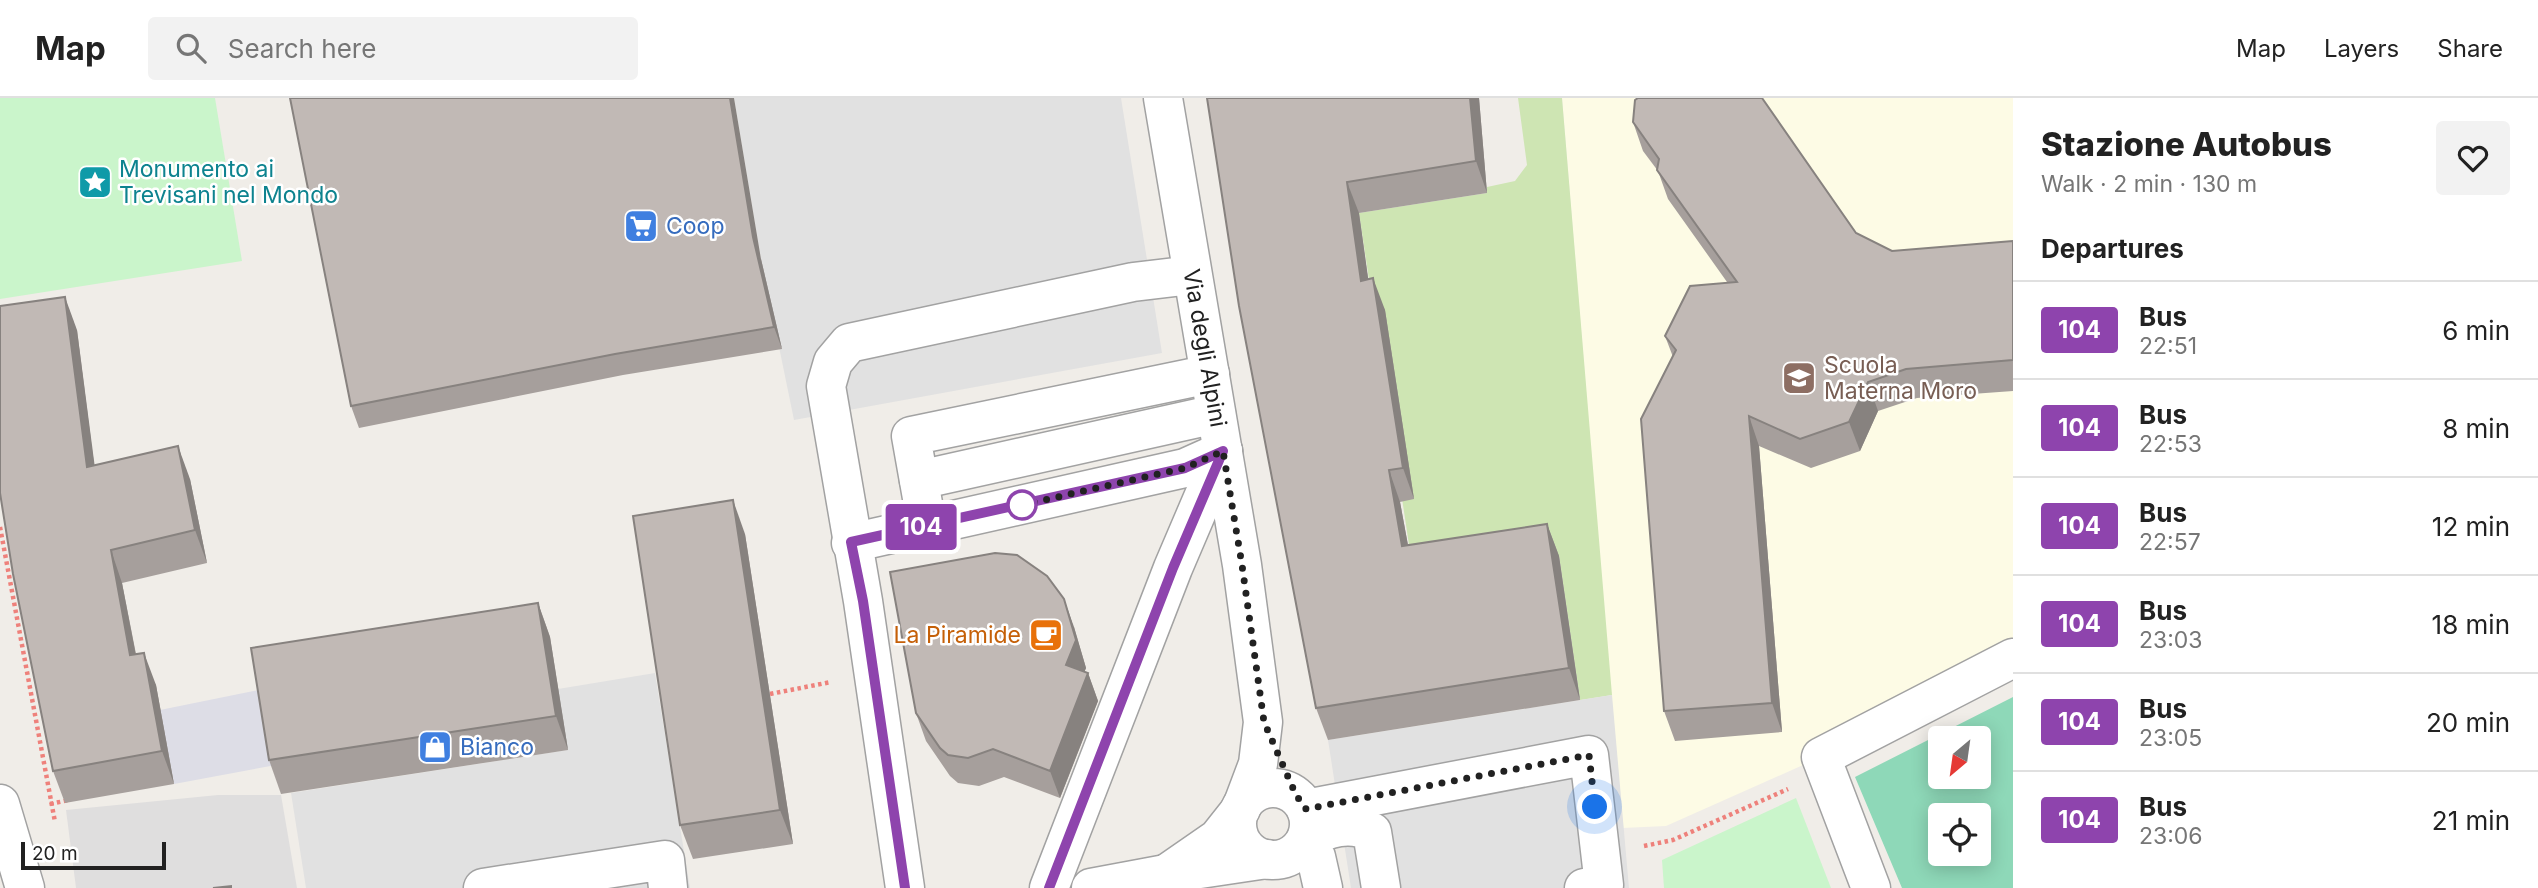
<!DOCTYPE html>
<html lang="en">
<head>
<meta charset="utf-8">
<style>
  :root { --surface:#fff; --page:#f2f2f2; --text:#222; --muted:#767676; --line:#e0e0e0 }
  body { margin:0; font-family:Inter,sans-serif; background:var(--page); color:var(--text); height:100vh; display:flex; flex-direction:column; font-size:26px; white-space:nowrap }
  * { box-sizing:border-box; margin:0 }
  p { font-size:23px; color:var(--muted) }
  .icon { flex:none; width:38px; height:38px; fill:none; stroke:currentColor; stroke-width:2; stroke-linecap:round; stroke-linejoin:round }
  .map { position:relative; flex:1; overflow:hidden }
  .drawer { display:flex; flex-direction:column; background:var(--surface); width:525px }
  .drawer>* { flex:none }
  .badge { padding:0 14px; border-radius:5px; font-size:24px; line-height:46px }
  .needle { width:46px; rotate:209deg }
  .buttons { position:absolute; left:1928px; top:628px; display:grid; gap:14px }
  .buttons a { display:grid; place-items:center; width:63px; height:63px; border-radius:7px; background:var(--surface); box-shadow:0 4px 18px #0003; font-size:35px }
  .scale { position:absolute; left:21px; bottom:18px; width:145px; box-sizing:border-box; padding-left:7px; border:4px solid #212121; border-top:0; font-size:19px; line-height:24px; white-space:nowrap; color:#212121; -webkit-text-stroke:5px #fff; paint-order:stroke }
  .you { position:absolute; width:35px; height:35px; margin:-18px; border:5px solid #fff; border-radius:50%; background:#1a73e8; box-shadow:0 0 0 10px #1a73e833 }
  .map>.badge { position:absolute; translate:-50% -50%; box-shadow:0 0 0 4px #fff }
  h2 { padding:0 28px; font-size:26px; line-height:63px }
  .round { display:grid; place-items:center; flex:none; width:74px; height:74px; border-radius:7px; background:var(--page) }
  .head { display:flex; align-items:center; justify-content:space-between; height:119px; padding:0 28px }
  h1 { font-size:33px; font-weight:800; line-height:52px }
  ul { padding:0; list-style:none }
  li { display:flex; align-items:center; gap:21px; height:98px; padding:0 28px; border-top:2px solid var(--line) }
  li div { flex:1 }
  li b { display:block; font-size:26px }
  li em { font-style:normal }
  li .badge { min-width:77px; font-weight:700; text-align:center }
  header { display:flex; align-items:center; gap:42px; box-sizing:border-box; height:98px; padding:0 35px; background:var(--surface); border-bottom:2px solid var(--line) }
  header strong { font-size:33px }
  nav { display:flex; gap:38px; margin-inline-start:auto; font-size:24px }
  .search { width:490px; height:63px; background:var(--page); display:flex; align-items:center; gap:18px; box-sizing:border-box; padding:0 24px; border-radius:7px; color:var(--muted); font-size:26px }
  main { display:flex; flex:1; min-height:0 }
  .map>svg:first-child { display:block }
  .residential { fill:#dfdede }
  .education { fill:#fdfbe5 }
  .grass { fill:#cee5b3 }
  .park { fill:#caf5cb }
  .pitch { fill:#8ed8b8; fill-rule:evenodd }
  .parking { fill:#e1e1e1 }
  .plaza { fill:#dddde6 }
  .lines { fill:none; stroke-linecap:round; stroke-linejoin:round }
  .minor-casing { stroke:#a2a2a2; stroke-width:41 }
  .path { stroke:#ee817b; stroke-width:4.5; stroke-dasharray:3.5 3.5; stroke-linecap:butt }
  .minor { stroke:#fff; stroke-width:38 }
  .wall { fill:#a69f9c }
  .shaded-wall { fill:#87827f }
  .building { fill:#c1b9b5; stroke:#87827f; stroke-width:2 }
  .line-casing { stroke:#fff; stroke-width:16 }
  .line { stroke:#8e44ad; stroke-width:10 }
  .walk { stroke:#212121; stroke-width:7; stroke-dasharray:0 12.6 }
  .stop-dot { fill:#fff; stroke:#8e44ad; stroke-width:3.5 }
  .labels { text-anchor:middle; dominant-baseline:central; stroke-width:5; stroke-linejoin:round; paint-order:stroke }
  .culture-label { font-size:23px; fill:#0d838f; stroke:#fff; text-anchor:start }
  .shop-label { font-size:23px; fill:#366cbe; stroke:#fff; text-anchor:start }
  .street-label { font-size:23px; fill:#212121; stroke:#fff }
  .education-label { font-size:23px; fill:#785e54; stroke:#fff; text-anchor:start }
  .food-label { font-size:23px; fill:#c56008; stroke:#fff; text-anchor:end }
</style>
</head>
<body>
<header>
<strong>Map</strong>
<div class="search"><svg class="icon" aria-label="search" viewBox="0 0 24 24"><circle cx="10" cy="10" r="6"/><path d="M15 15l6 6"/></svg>Search here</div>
<nav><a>Map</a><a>Layers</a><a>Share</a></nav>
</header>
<main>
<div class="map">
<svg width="2013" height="790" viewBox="0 0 2013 790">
  <rect width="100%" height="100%" fill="#f0ede8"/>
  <!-- residential -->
  <polygon class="residential" points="218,697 281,697 297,790 76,790 66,712"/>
  <!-- education -->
  <polygon class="education" points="1562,0 2013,0 2013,560 1821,659 1666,728 1622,730"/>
  <!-- grass -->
  <polygon class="grass" points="1518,0 1562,0 1612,597 1580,602 1559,458 1414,480 1359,115 1487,95 1487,89 1515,83 1527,67"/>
  <!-- park -->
  <g class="park">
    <polygon points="0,0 215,0 242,163 0,201"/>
    <polygon points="1796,700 1831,790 1664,790 1662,762"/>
  </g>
  <!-- pitch -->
  <path class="pitch" d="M2013 599V790H1902L1855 679ZM1941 640H1979V679H1941ZM1941 718H1979V756H1941Z"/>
  <!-- parking -->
  <g class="parking">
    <polygon points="734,0 1121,0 1162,255 794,322 761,161"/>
    <polygon points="655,575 690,790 306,790 291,695 567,652 558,591"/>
    <polygon points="1612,597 1629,790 1351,790 1328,642"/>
  </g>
  <!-- plaza -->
  <polygon class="plaza" points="264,591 276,667 174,686 160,612"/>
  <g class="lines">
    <!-- minor casing -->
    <g class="minor-casing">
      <g id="minor">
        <polyline points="1163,0 1242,467 1263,624 1258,666 1243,706"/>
        <polyline points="919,382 1216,316"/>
        <polyline points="927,428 911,338 1210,276"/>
        <polyline points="851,445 1185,370 1223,353"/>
        <circle cx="1273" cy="726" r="36"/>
        <polyline points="0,706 25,790"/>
        <polyline points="1241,711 1218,740 1166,776 1267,761"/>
        <polyline points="1306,711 1589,657 1604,787 1584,790"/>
        <polyline points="483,790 665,762 668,790"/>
        <polyline points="905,790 863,503 826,288 833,264 849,245 1133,184 1192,177"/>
        <polyline points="1049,790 1173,470 1223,353"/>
        <polyline points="1091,790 1166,776"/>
        <path d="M1323 790 1316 759 1306 741C1328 730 1349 723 1372 734L1381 790"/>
        <polyline points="1871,790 1821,659 2013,560"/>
      </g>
    </g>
    <!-- path -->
    <g class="path">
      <polyline points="0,429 55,724"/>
      <polyline points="770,596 831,584"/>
      <polyline points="50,706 69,702"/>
      <polyline points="1644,748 1673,742 1788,691"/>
    </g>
    <!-- minor -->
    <use href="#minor" class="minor"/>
  </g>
  <!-- wall -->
  <g class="wall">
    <polygon points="1207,0 1479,0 1487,95 1359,115 1368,181 1385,212 1414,401 1400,404 1408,447 1547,426 1559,458 1580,602 1328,642 1316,610"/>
    <polygon points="1633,24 1892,153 2013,143 2013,293 1917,300 1878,313 1860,353 1811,370 1759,348 1782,634 1675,643 1664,613 1673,259 1665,238 1727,184 1668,101 1658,73 1643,53"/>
    <polygon points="761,161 782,251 623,277 359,330 351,308"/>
    <polygon points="77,232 94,367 190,381 207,465 122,485 136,556 156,587 174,686 65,705 53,673"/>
    <polygon points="745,436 793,746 693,761 680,727"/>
    <polygon points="538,505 550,539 568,652 281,696 269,662"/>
    <polygon points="1074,529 1086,570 1084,574 1088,575 1098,603 1060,700 1004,679 979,688 958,685 950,678 926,643 916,615"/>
  </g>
  <!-- shaded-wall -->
  <g class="shaded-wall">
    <polygon points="730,0 734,0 761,161 782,251 774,229 753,139"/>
    <polygon points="1470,0 1479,0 1487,95 1476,63"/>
    <polygon points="1347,84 1359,115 1373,215 1361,183"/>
    <polygon points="1373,180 1385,212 1414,401 1403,370"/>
    <polygon points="65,199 77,232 99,401 87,369"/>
    <polygon points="1868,284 1878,313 1860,353 1849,324"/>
    <polygon points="1749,318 1759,348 1782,634 1772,605"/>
    <polygon points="178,348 190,381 207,465 195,432"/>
    <polygon points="1389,372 1400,404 1414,480 1402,448"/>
    <polygon points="733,402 745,436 793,746 780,712"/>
    <polygon points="1547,426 1559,458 1580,602 1569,570"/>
    <polygon points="111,452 122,485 142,589 130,557"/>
    <polygon points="1064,501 1074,529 1086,570 1076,595 1066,567"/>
    <polygon points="538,505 550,539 568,652 556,618"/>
    <polygon points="144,555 156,587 174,686 162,653"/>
    <polygon points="1088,575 1098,603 1060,700 1050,673"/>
  </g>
  <!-- building -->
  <g class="building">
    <polygon points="290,0 730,0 753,139 774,229 615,256 351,308"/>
    <polygon points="1207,0 1470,0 1476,63 1347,84 1361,183 1373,180 1403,370 1389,372 1402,448 1547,426 1569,570 1316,610 1239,208"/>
    <polygon points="1638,0 1762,0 1856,135 1892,153 2013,143 2013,262 1906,271 1868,284 1849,324 1800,341 1749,318 1772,605 1664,613 1641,321 1676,252 1665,238 1690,188 1737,184 1657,72 1659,61 1633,24 1635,2"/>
    <polygon points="65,199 87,369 178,348 195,432 111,452 130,557 144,555 162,653 53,673 13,476 0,395 0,208"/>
    <polygon points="733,402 780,712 680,727 633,418"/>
    <polygon points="995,455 1017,457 1047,478 1064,501 1076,542 1066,567 1088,575 1050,673 993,651 968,660 948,657 940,650 916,615 890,474"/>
    <polygon points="538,505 556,618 269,662 251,550"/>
    <polygon points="231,788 231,790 213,790"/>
  </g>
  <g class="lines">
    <!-- line casing -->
    <g class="line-casing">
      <polyline id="line" points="905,790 863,503 851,444 1185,370 1223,353 1173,470 1049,790"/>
    </g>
    <!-- line -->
    <use href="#line" class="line"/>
    <!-- walk -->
    <polyline class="walk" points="1022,407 1185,370 1223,353 1242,467 1264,624 1296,697 1306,711 1589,657 1595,709"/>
  </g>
  <!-- icons -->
  <defs>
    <g id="sight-square" transform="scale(1.75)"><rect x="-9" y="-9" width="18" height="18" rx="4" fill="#0f9aa8" stroke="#fff"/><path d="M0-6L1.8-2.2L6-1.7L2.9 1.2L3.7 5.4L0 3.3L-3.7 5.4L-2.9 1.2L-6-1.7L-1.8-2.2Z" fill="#fff"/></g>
    <g id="supermarket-square" transform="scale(1.75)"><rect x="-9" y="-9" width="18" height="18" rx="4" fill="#3f7fe0" stroke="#fff"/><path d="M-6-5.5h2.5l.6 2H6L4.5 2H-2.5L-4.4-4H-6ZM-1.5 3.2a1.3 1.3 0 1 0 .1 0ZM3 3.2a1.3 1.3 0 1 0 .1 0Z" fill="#fff"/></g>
    <g id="school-square" transform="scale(1.75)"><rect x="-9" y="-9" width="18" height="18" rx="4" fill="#8d6e63" stroke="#fff"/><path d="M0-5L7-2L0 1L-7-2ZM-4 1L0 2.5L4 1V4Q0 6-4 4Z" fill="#fff"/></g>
    <g id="cafe-square" transform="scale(1.75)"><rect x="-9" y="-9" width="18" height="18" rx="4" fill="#e8710a" stroke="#fff"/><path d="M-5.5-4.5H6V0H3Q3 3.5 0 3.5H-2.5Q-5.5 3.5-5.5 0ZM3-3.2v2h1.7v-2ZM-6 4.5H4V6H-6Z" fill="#fff"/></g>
    <g id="shop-square" transform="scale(1.75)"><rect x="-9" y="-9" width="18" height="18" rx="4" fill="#3f7fe0" stroke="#fff"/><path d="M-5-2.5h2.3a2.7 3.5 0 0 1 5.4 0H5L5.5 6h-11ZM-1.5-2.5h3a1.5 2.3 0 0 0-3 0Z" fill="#fff"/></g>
  </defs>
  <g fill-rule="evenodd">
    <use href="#sight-square" x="95" y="84"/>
    <use href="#supermarket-square" x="641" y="128"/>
    <use href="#school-square" x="1799" y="280"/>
    <use href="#cafe-square" x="1046" y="537"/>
    <use href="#shop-square" x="435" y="649"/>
  </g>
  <!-- markers -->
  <circle class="stop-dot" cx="1022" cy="407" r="14"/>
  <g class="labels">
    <!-- culture labels -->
    <g class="culture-label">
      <text x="119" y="71">Monumento ai<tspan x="119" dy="26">Trevisani nel Mondo</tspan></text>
    </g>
    <!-- shop labels -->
    <g class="shop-label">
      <text x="666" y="128">Coop</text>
      <text x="460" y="649">Bianco</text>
    </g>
    <!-- street labels -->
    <g class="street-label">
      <text transform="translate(1205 250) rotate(80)">Via degli Alpini</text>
    </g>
    <!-- education labels -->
    <g class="education-label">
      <text x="1824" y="267">Scuola<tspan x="1824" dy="26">Materna Moro</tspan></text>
    </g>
    <!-- food labels -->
    <g class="food-label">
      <text x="1021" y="537">La Piramide</text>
    </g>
  </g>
</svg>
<div class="buttons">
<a><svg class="needle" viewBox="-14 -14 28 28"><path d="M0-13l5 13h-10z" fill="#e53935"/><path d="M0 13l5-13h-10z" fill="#767676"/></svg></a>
<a><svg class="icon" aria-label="locate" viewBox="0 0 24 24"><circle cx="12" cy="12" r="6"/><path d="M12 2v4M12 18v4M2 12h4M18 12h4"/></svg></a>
</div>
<div class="scale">20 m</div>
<div class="you" style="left:1595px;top:709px"></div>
<b class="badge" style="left:921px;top:429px;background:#8e44ad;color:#fff">104</b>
</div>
<section class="drawer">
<div class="head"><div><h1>Stazione Autobus</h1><p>Walk · 2 min · 130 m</p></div><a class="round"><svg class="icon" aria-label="heart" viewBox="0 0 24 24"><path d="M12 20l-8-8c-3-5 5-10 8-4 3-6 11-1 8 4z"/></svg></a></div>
<h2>Departures</h2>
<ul>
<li><span class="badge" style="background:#8e44ad;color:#fff">104</span><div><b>Bus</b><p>22:51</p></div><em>6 min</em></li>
<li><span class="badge" style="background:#8e44ad;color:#fff">104</span><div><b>Bus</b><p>22:53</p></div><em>8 min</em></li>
<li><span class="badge" style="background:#8e44ad;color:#fff">104</span><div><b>Bus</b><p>22:57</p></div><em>12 min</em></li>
<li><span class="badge" style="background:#8e44ad;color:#fff">104</span><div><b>Bus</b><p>23:03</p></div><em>18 min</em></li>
<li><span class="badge" style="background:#8e44ad;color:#fff">104</span><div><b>Bus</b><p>23:05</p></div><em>20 min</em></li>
<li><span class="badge" style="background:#8e44ad;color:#fff">104</span><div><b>Bus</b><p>23:06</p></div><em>21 min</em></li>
</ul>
</section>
</main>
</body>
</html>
